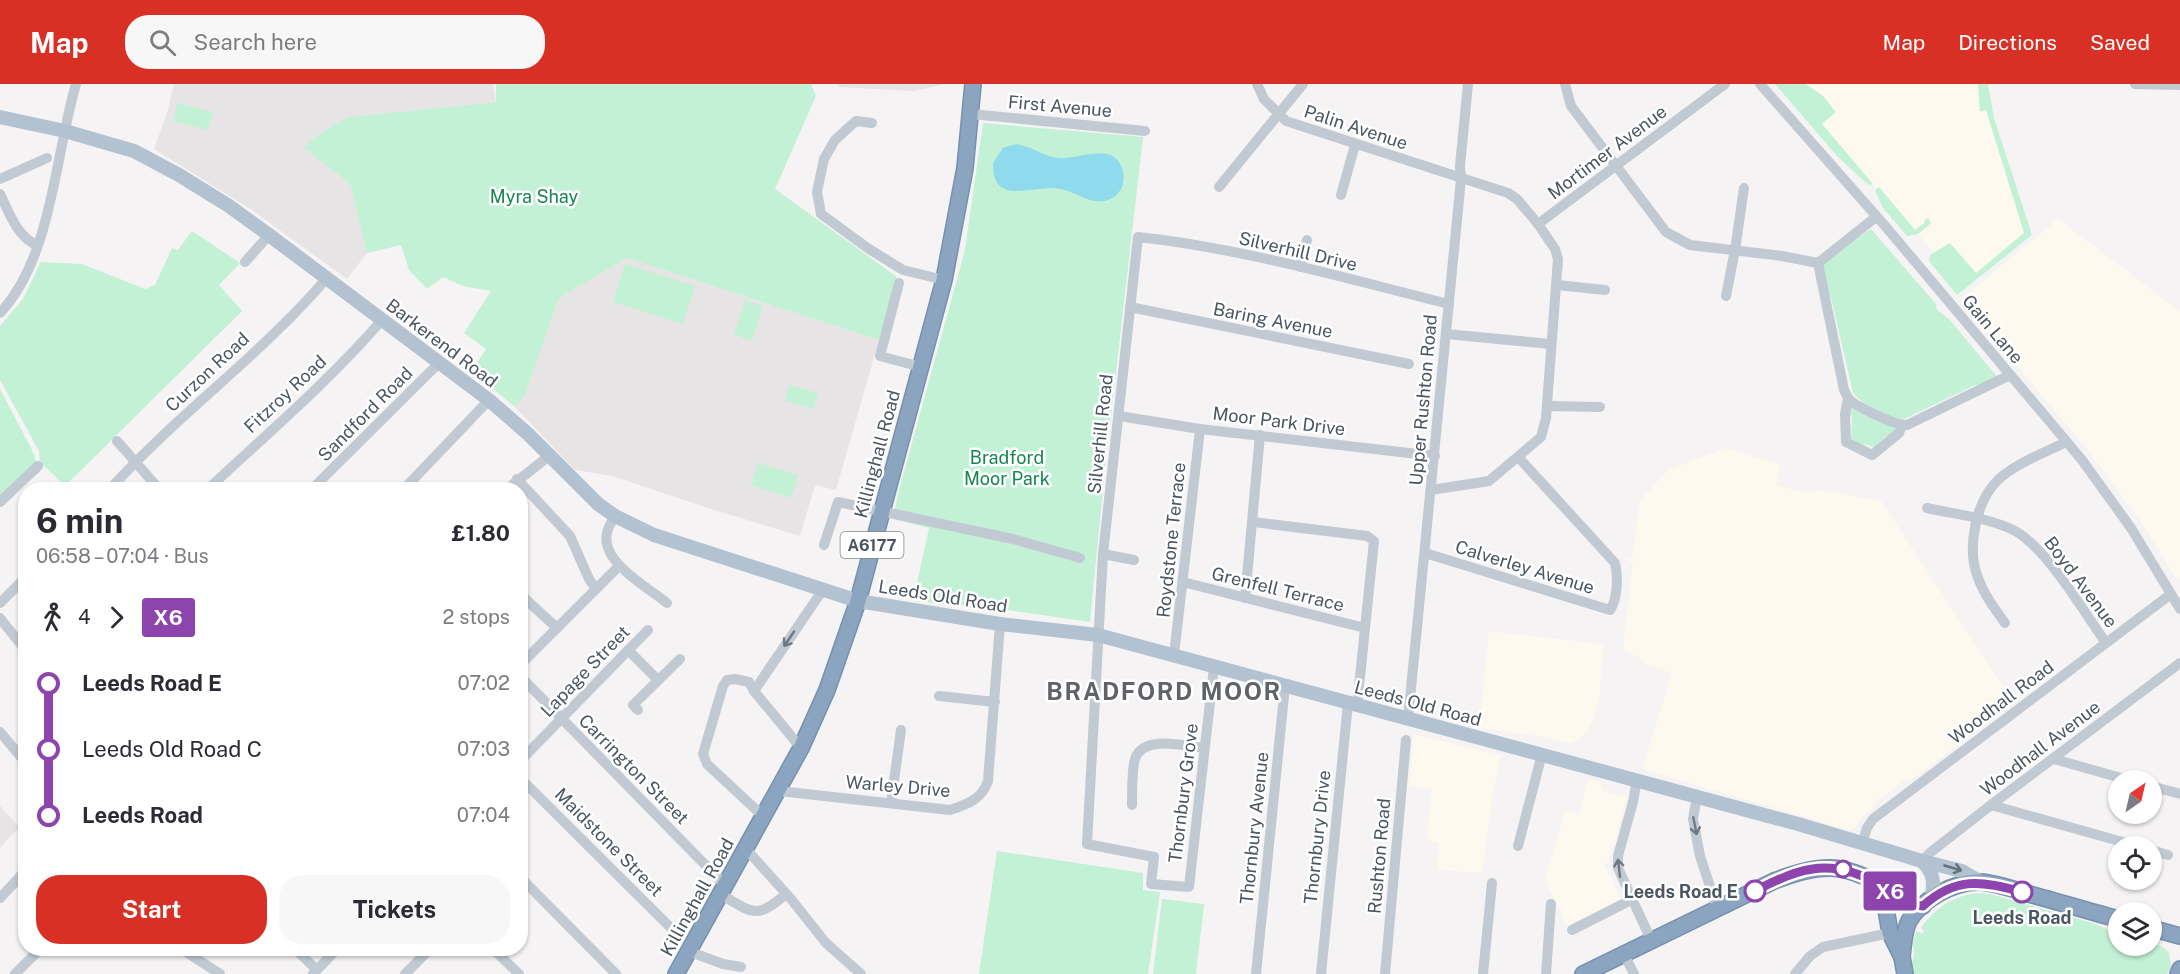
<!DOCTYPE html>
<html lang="en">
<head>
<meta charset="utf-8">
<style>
  :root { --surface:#fff; --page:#f7f7f7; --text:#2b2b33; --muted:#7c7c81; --accent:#d93025 }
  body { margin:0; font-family:"Public Sans",sans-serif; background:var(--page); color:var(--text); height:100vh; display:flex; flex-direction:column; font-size:22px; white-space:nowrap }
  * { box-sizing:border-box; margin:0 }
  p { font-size:20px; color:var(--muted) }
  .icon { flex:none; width:33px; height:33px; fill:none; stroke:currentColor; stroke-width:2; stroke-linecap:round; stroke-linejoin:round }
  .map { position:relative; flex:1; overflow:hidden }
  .panel { position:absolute; left:18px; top:398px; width:510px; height:474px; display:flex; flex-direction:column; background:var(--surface); border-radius:24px; box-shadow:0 2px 4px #0004 }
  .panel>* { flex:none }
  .badge { padding:0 12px; border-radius:4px; font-size:21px; line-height:39px }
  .needle { width:39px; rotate:34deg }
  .tools { position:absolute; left:2108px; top:686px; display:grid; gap:12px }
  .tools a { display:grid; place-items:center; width:54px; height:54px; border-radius:50%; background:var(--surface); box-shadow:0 2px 4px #0004; font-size:30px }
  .map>.badge { position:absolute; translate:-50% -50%; box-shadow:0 0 0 3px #fff }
  .legs { display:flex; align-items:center; gap:9px; height:66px; padding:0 18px; font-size:20px }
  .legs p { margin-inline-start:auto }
  .summary { display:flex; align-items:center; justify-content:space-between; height:102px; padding:0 18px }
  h1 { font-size:33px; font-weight:700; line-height:45px }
  .primary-button { display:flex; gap:12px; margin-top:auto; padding:12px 18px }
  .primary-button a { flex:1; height:69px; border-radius:24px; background:var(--accent); color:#fff; font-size:24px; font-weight:700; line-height:69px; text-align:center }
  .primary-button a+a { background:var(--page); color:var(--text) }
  ul { padding:0 18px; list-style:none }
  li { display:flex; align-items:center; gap:21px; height:66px; font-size:22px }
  li i { display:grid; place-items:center; width:9px; height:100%; margin:0 8px; background:currentColor }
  li i::after { content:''; width:15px; height:15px; margin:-8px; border:4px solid; border-radius:50%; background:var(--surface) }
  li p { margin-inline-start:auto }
  li:first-child i { background:linear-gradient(#0000 50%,currentColor 0) }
  li:last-child i { background:linear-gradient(currentColor 50%,#0000 0) }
  header { display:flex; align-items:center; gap:36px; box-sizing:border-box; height:84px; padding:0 30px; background:var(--accent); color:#fff }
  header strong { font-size:28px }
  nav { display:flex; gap:33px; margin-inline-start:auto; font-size:21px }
  .search { width:420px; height:54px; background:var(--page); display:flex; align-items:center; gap:15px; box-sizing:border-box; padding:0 21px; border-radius:24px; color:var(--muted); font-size:22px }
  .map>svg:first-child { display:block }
  .commercial { fill:#fdf9ef }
  .education { fill:#e6e4e5 }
  .green { fill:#c3f1d5 }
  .water { fill:#90daee }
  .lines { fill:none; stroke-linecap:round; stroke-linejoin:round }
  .highway-casing { stroke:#7690ad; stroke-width:18 }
  .minor { stroke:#c1cad2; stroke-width:10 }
  .major { stroke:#b3c2d1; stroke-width:14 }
  .highway { stroke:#8ba5c1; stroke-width:15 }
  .oneway { stroke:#6e7983 }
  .oneway2 { stroke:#64717d }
  .line-1-casing { stroke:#fff; stroke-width:14 }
  .line-1 { stroke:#8e44ad; stroke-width:9 }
  .stop-1-dot { fill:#fff; stroke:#8e44ad; stroke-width:3 }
  .labels { text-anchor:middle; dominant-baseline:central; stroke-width:5; stroke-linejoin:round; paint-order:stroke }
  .shield { fill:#fff; stroke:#808990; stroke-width:1.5 }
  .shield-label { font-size:16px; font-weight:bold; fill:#4a5661 }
  .street-label { font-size:18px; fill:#4a5661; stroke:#fff }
  .park-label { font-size:18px; fill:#17864f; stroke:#fff }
  .stop-label { font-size:18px; font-weight:bold; fill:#4a5661; stroke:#fff; text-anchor:end }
  .district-label { font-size:24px; font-weight:bold; letter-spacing:1.5px; fill:#5f6368; stroke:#fff }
</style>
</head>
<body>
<header>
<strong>Map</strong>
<div class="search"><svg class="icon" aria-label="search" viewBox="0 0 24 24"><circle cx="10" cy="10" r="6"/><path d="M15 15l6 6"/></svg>Search here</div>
<nav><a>Map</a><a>Directions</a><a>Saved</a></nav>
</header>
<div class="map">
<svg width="2180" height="890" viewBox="0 0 2180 890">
  <rect width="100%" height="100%" fill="#f5f3f3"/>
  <!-- commercial -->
  <g class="commercial">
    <polygon points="1775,0 1988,0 1994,34 2032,151 1957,211 1929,177 1933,168 1918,150 1907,152 1883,124 1875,106 1877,104 1873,100 1871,101 1866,99 1837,72"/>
    <polygon points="2058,135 2180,227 2180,493 2177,495 2139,435 2086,364 1961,215"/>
    <polygon points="1725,364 1780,380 1776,401 1806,409 1821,406 1881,417 2014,618 1909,698 1907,695 1876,717 1870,727 1860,735 1856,744 1849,746 1642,685 1672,589 1645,580 1639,573 1626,569 1623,565 1633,479 1623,474 1632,475 1640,417 1668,386"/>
    <polygon points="1489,547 1603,560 1600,610 1594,634 1587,648 1578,656 1568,659 1544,653 1479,644"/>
    <polygon points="1413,650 1501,671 1493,708 1482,789 1437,786 1439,759 1431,758 1427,751 1432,705 1409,702"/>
    <polygon points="1588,695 1602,698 1601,706 1627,713 1609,778 1604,780 1621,815 1567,842 1545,796 1565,726 1579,730"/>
  </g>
  <!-- education -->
  <g class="education">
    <polygon points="174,0 493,0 496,18 349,33 304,63 350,100 367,169 347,195 252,126 154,65 167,29"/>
    <polygon points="838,0 946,0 913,7 838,3"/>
    <polygon points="627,174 879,256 836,406 815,401 800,452 705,423 613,392 575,386 515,323 525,311 559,214"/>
    <polygon points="0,722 19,743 0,764"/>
  </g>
  <!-- green -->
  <g class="green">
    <polygon points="496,0 811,0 816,12 775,105 897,193 879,256 627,174 559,214 525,311 515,323 472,287 486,265 464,249 491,207 463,202 443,193 427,205 409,186 401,161 367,169 350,100 303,63 329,44 349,33 496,18"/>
    <polygon points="1775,0 1806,0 1823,12 1836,28 1822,40 1873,100 1871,101 1866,99 1837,72"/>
    <polygon points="1978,0 1988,0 1994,34 2032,151 1957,211 1929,177 1930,171 1950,159 1976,189 2024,149 1986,26 1980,28"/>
    <polygon points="178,19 213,28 208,46 173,37"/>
    <polygon points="983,39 1143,53 1105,384 1090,538 1008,526 913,517 929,444 893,435 898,410 965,166"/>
    <polygon points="1879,103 1915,146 1925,139 1924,137 1928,134 1931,139 1918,150 1907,152 1883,124 1875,106"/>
    <path d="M1871 145 1935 219 1937 226 1949 235 1998 294 1978 302 1975 301 1902 336C1883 330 1866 324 1853 309L1831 213 1828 211 1822 179Z"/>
    <polygon points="192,147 240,179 219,201 242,227 67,400 61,398 40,378 39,367 0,296 0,242 23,215 41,178 82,180 145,205 155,201 172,164 178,166"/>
    <polygon points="625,180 695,202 683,240 613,218"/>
    <polygon points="745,216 763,222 752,257 734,251"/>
    <polygon points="789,301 818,309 813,325 785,317"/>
    <polygon points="0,305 34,370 36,379 0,413"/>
    <path d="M1854 323 1894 342 1895 346 1891 352H1886L1874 363C1866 360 1857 361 1851 354L1852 333 1848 330 1851 324Z"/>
    <polygon points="758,379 798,391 791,414 751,401"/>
    <polygon points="997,767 1143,789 1143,806 1160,808 1148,890 979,890"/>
    <path d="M1979 809 1990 810 2093 839 2118 850V861H2151V859L2163 863 2169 869 2171 882 2167 890H1913L1911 879C1915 874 1915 865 1912 860L1917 847 1922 850 1924 847 1921 844C1935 824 1954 811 1979 809Z"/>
    <polygon points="1162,815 1204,820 1196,890 1153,890"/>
  </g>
  <!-- water -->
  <path class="water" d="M1016 60C1032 62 1044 73 1059 74 1079 76 1112 57 1122 84 1124 90 1124 97 1122 103 1119 110 1113 115 1105 117 1089 120 1076 108 1061 105 1036 99 992 125 993 79L1003 64Z"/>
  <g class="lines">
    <!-- highway casing -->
    <g class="highway-casing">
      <g id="highway">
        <polyline points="1873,798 1885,819 1890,849 1902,873 1905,890"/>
        <polyline points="2151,844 2180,852"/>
        <path d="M1902 873C1903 862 1904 847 1909 837 1922 815 1955 797 1980 798 1996 799 2013 805 2029 810 2059 818 2088 827 2118 835"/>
        <polyline points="676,890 801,664 827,606 858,517 944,196 965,84 973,0"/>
        <path d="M1583 890 1774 797C1820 779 1843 778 1886 804 1901 813 1902 820 1923 822"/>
        <polyline points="2178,890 2180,885"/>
      </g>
    </g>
    <!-- minor -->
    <g class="minor">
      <polyline points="1257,0 1264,15 1286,37 1508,109 1517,115 1538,140 1555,165 1558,175 1546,334 1541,353 1489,397 1431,406"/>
      <polyline points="1565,0 1571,22 1666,148 1690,161 1782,172 1818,179 1876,133"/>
      <polyline points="1760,0 1886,143 2082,376 2131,444 2180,525"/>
      <polyline points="2135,0 2180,1"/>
      <polyline points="971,30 1145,47"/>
      <polyline points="872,39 856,37 835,56 824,75 817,108 821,130 869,165 903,186 944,196"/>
      <polyline points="0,95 47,74"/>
      <polyline points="1219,103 1303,0"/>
      <path d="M0 110C9 128 17 153 37 161"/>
      <polyline points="1341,111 1355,61"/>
      <polyline points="1538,140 1725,0"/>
      <polyline points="245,178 269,151"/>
      <path d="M1818 179 1844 306C1845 308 1848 314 1849 315 1857 323 1896 342 1907 341L2010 291"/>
      <polyline points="1300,183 1307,156"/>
      <polyline points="899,199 880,272 921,283"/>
      <polyline points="1557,201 1605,206"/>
      <polyline points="1726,212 1735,166 1744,104"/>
      <polyline points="1130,223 1409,280"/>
      <path d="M0 229C52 174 55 71 76 0"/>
      <polyline points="1446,250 1551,260"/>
      <polyline points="1848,314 1845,330 1846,358 1872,371 1899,349 1902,341"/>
      <polyline points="1548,322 1600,323"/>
      <polyline points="1119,332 1200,345 1435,372"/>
      <polyline points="117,357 159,405"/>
      <polyline points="517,395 570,452 589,495 596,505"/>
      <path d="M110 405C178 330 261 271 326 195"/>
      <path d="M208 405C267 350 329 297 382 236"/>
      <polyline points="312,405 440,278"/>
      <polyline points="404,405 489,316"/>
      <polyline points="507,405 549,372"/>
      <polyline points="0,418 38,382"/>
      <path d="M1927 424C1954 430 1983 433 2009 444 2044 458 2083 527 2106 559"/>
      <path d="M615 432C612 437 608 443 607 449 600 478 649 504 667 519"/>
      <polyline points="1253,438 1367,452 1374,457 1357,622"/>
      <polyline points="824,461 838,418 1013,455 1080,474"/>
      <path d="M1425 469 1610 526C1618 515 1618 491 1615 479L1519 374"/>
      <polyline points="1103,470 1134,476"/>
      <polyline points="1183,498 1365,544"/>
      <polyline points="520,510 557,544"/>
      <polyline points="1245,514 1260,351"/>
      <polyline points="0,519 26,493"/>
      <polyline points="0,534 26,567"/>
      <path d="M2005 539C1994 524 1983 509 1977 491 1967 463 1976 417 1998 396 2014 380 2046 368 2066 358"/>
      <polyline points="628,566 658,596"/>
      <polyline points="1174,571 1200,345"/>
      <polyline points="520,581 619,482"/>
      <path d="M1214 583 1189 803 1151 800 1154 773 1087 760 1103 470 1138 153C1241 164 1348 195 1449 220"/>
      <polyline points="520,592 725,801"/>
      <polyline points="754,607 822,507"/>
      <polyline points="939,612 995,618"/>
      <polyline points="638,626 633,621 680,575"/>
      <polyline points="1408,635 1461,95 1460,82 1468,0"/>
      <polyline points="0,648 26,679"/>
      <polyline points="2054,675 2128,696"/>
      <polyline points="520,677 648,546"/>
      <polyline points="520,694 674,847"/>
      <polyline points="1637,695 1633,718 1618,772 1618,784 1651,856"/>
      <polyline points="2151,702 2180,710"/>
      <path d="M779 707 950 726C968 720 982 715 988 697L1000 540"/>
      <polyline points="1697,712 1693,735 1700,772 1717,824"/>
      <polyline points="891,719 901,646"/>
      <path d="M1132 721C1132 707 1132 692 1134 679 1139 649 1184 662 1204 664"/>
      <polyline points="1991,721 2137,762"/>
      <polyline points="764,733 707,680 703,670 723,602 727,596 735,595 749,598 754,607 801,664"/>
      <polyline points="1862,759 1867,744 1873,735 2171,510"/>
      <polyline points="1518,762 1542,670"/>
      <polyline points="746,765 791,815 826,859 861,890"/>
      <polyline points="2151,766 2168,771"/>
      <polyline points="1922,777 1931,768 1991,721 2180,579"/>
      <polyline points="520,793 616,890"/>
      <path d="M720 810C753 829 756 836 786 810"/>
      <polyline points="0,814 26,786"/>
      <polyline points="1572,846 1631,816"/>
      <polyline points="180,864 220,890"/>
      <polyline points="294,864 317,886"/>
      <polyline points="492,864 519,890"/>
      <polyline points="688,867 723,880 741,883"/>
      <polyline points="1624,870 1634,890"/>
      <polyline points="15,890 41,864"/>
      <polyline points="313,890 338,864"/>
      <polyline points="405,890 431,864"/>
      <polyline points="1256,890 1285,602"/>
      <polyline points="1321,890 1348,619"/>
      <polyline points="1385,890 1406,656"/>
      <polyline points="1483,890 1492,799"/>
      <polyline points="1546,890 1551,820"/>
      <polyline points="1795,890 1810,872 1823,863 1890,849"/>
    </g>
    <!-- major -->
    <g class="major">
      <polyline points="0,33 65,47 134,67 179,91 229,122 269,151 489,316 528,350 598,420 615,432 654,451 858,517 1000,540 1098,551 1798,740 1922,777 1962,787 1981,798"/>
      <path d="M1922 777C1934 789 1935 799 1931 815"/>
    </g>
    <!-- highway -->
    <use href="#highway" class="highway"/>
  </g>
  <!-- one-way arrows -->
  <defs><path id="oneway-shaft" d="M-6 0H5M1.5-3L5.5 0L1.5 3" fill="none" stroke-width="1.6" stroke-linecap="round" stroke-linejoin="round" transform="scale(1.5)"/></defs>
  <g class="oneway">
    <use href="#oneway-shaft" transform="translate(789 555) rotate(124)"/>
    <use href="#oneway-shaft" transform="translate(1695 742) rotate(79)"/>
    <use href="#oneway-shaft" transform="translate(1619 784) rotate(-97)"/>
  </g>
  <use class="oneway2" href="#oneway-shaft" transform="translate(1953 784) rotate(16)"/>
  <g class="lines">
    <!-- line-1 casing -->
    <g class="line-1-casing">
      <path id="line-1" d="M1755 807C1803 782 1833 773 1882 802 1899 812 1902 820 1923 822 1956 792 1982 797 2022 808"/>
    </g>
    <!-- line-1 -->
    <use href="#line-1" class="line-1"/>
  </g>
  <!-- markers -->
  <g class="stop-1-dot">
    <circle cx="1843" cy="785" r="8"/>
    <circle cx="1755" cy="807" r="10"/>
    <circle cx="2022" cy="808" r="10"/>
  </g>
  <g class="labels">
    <!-- shield labels -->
    <rect class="shield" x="840.5" y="448" width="63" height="26" rx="4.5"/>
    <g class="shield-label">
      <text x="872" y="461">A6177</text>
    </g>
    <!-- street labels -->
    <g class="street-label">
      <text transform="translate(1060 22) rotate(5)">First Avenue</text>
      <text transform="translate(1356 43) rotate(18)">Palin Avenue</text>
      <text transform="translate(1607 68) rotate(-37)">Mortimer Avenue</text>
      <text transform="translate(1298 167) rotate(13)">Silverhill Drive</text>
      <text transform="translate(1273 236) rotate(11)">Baring Avenue</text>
      <text transform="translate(1993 245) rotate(50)">Gain Lane</text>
      <text transform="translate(442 259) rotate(37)">Barkerend Road</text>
      <text transform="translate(207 288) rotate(-43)">Curzon Road</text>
      <text transform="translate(285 310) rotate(-43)">Fitzroy Road</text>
      <text transform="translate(1423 316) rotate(-85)">Upper Rushton Road</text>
      <text transform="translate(365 330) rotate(-45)">Sandford Road</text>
      <text transform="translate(1279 337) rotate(7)">Moor Park Drive</text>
      <text transform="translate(1100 350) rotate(-84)">Silverhill Road</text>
      <text transform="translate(877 370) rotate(-75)">Killinghall Road</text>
      <text transform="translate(1171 456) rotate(-84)">Roydstone Terrace</text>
      <text transform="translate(1525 483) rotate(17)">Calverley Avenue</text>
      <text transform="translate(2081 498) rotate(53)">Boyd Avenue</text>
      <text transform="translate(1278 505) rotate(14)">Grenfell Terrace</text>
      <text transform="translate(943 512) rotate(9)">Leeds Old Road</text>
      <text transform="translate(585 587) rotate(-46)">Lapage Street</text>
      <text transform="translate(2001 618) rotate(-37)">Woodhall Road</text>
      <text transform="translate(1418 619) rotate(15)">Leeds Old Road</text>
      <text transform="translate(2040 664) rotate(-37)">Woodhall Avenue</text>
      <text transform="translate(634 685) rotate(45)">Carrington Street</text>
      <text transform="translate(898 702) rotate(5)">Warley Drive</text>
      <text transform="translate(1183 709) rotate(-83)">Thornbury Grove</text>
      <text transform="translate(1254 744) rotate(-84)">Thornbury Avenue</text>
      <text transform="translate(1317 753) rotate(-84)">Thornbury Drive</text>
      <text transform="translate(609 758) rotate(45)">Maidstone Street</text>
      <text transform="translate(1379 772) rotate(-85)">Rushton Road</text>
      <text transform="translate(697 813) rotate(-61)">Killinghall Road</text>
    </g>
    <!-- park labels -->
    <g class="park-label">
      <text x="534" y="112">Myra Shay</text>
      <text x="1007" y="373">Bradford<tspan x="1007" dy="21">Moor Park</tspan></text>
    </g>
    <!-- stop labels -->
    <g class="stop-label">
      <text x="1738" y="807">Leeds Road E</text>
      <text x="2022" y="833" text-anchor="middle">Leeds Road</text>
    </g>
    <!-- district labels -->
    <g class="district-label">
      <text x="1164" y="607">BRADFORD MOOR</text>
    </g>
  </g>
</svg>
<div class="tools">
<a><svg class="needle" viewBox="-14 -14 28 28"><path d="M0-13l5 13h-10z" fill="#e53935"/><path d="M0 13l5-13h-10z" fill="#7c7c81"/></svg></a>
<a><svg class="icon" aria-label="locate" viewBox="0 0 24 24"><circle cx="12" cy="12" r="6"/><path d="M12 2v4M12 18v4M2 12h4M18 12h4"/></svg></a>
<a><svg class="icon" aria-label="layers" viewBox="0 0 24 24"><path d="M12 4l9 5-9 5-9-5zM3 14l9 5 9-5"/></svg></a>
</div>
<b class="badge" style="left:1890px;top:807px;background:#8e44ad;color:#fff">X6</b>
<section class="panel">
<div class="summary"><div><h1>6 min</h1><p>06:58 – 07:04 · Bus</p></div><b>£1.80</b></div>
<div class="legs"><svg class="icon" aria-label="walk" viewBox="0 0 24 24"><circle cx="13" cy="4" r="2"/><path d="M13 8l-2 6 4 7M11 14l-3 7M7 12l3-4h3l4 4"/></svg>4<svg class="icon" aria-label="forward" viewBox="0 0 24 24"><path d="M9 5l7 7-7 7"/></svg><b class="badge" style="background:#8e44ad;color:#fff">X6</b><p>2 stops</p></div>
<ul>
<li><i style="color:#8e44ad"></i><b>Leeds Road E</b><p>07:02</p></li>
<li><i style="color:#8e44ad"></i><span>Leeds Old Road C</span><p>07:03</p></li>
<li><i style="color:#8e44ad"></i><b>Leeds Road</b><p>07:04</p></li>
</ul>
<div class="primary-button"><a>Start</a><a>Tickets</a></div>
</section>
</div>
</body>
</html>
